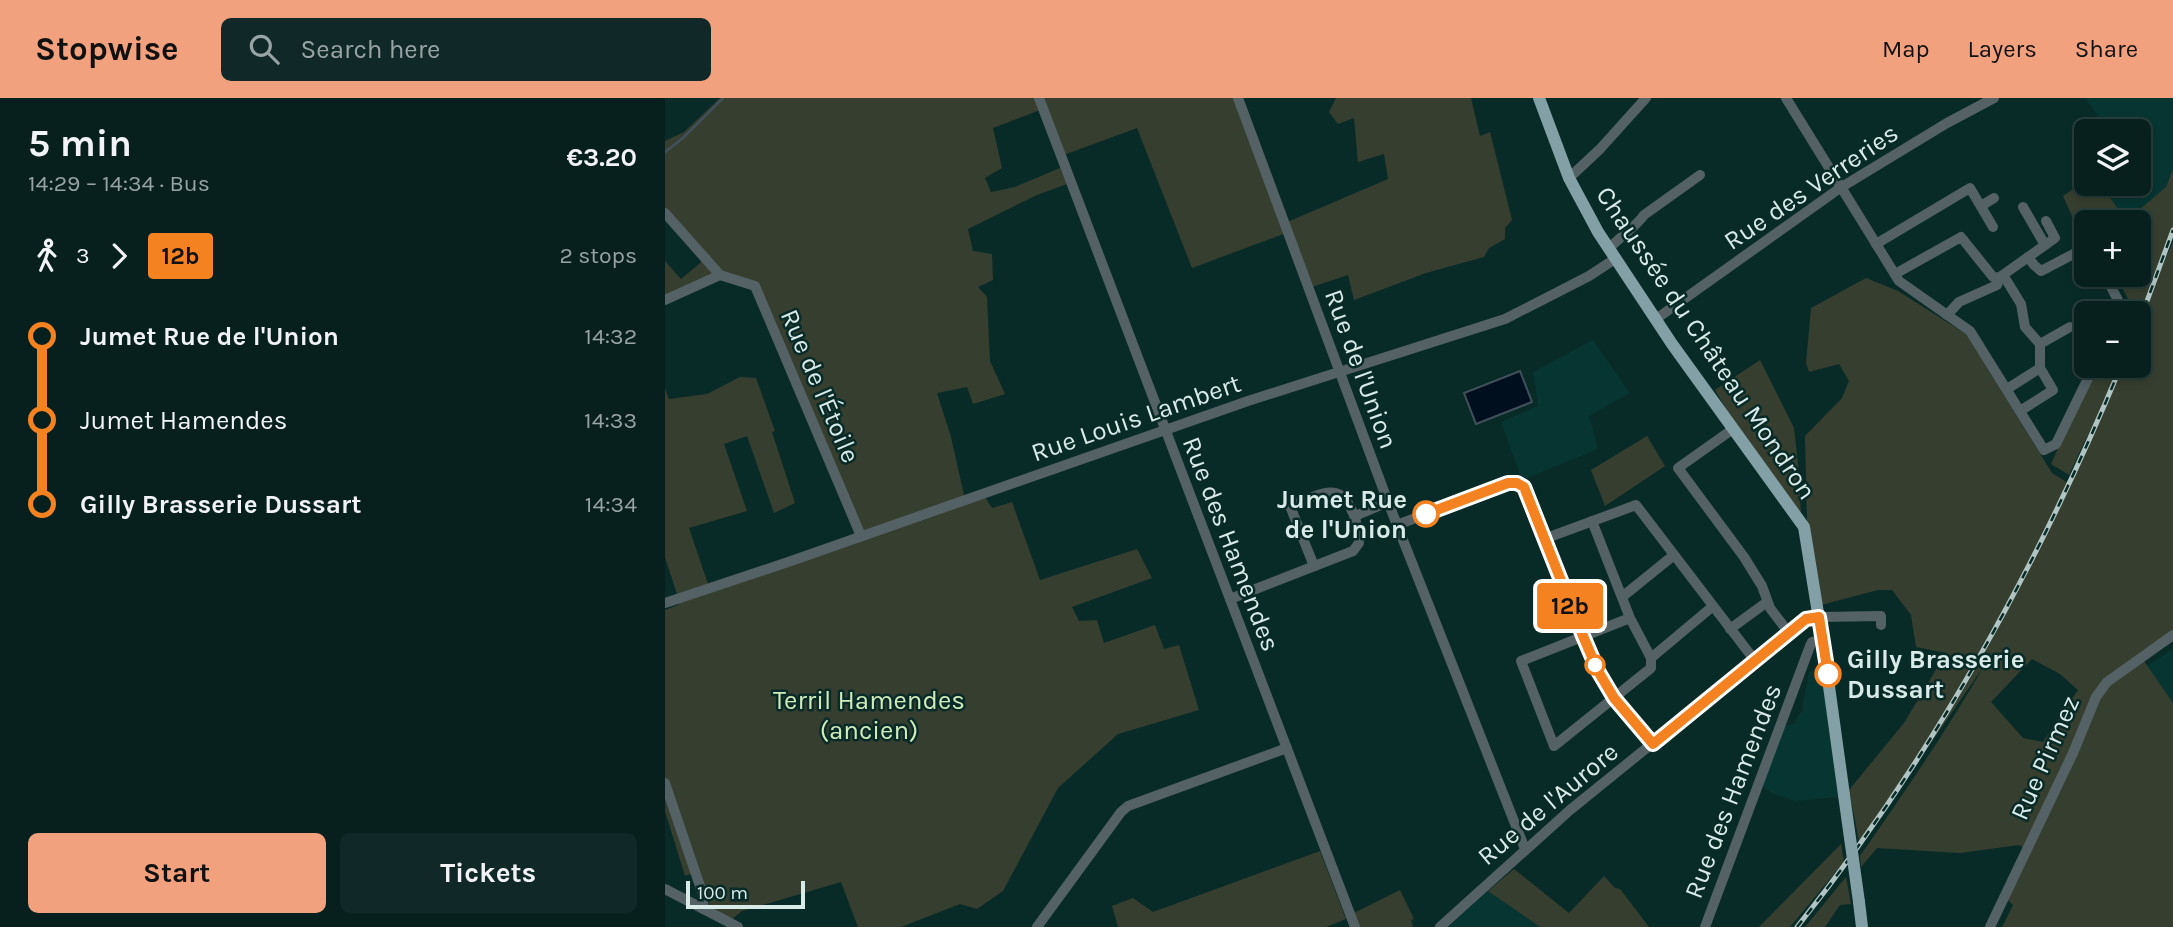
<!DOCTYPE html>
<html lang="en">
<head>
<meta charset="utf-8">
<style>
  :root { --surface:#07201e; --page:#102827; --text:#f1f3f6; --muted:#98a3a4; --line:#283e3c; --accent:#f1a17d }
  body { margin:0; font-family:Karla,sans-serif; background:var(--page); color:var(--text); height:100vh; display:flex; flex-direction:column; font-size:26px; white-space:nowrap }
  * { box-sizing:border-box; margin:0 }
  p { font-size:23px; color:var(--muted) }
  .icon { flex:none; width:38px; height:38px; fill:none; stroke:currentColor; stroke-width:2; stroke-linecap:round; stroke-linejoin:round }
  .map { position:relative; flex:1; overflow:hidden }
  .details { display:flex; flex-direction:column; background:var(--surface); width:665px }
  .details>* { flex:none }
  .badge { padding:0 14px; border-radius:5px; font-size:24px; line-height:46px }
  .buttons { position:absolute; left:1409px; top:21px; display:grid; gap:14px }
  .buttons a { display:grid; place-items:center; width:77px; height:77px; border-radius:10px; background:var(--surface); box-shadow:0 4px 10px #0003,0 0 0 2px var(--line); font-size:35px }
  .scale { position:absolute; left:21px; bottom:18px; width:119px; box-sizing:border-box; padding-left:7px; border:4px solid #d9ebe9; border-top:0; font-size:19px; line-height:24px; white-space:nowrap; color:#d9ebe9; -webkit-text-stroke:5px #092b28; paint-order:stroke }
  .map>.badge { position:absolute; translate:-50% -50%; box-shadow:0 0 0 4px #fff }
  .legs { display:flex; align-items:center; gap:10px; height:77px; padding:0 28px; font-size:23px }
  .legs p { margin-inline-start:auto }
  .head { display:flex; align-items:center; justify-content:space-between; height:119px; padding:0 28px }
  h1 { font-size:38px; font-weight:700; line-height:52px }
  .button { display:flex; gap:14px; margin-top:auto; padding:14px 28px }
  .button a { flex:1; height:80px; border-radius:10px; background:var(--accent); color:#111; font-size:28px; font-weight:700; line-height:80px; text-align:center }
  .button a+a { background:var(--page); color:var(--text) }
  ul { padding:0 28px; list-style:none }
  li { display:flex; align-items:center; gap:24px; height:84px; font-size:26px }
  li i { display:grid; place-items:center; width:10px; height:100%; margin:0 9px; background:currentColor }
  li i::after { content:''; width:18px; height:18px; margin:-9px; border:5px solid; border-radius:50%; background:var(--surface) }
  li p { margin-inline-start:auto }
  li:first-child i { background:linear-gradient(#0000 50%,currentColor 0) }
  li:last-child i { background:linear-gradient(currentColor 50%,#0000 0) }
  header { display:flex; align-items:center; gap:42px; box-sizing:border-box; height:98px; padding:0 35px; background:var(--accent); color:#111 }
  header strong { font-size:33px }
  nav { display:flex; gap:38px; margin-inline-start:auto; font-size:24px }
  .search { width:490px; height:63px; background:var(--page); display:flex; align-items:center; gap:18px; box-sizing:border-box; padding:0 24px; border-radius:10px; color:var(--muted); font-size:26px }
  main { display:flex; flex:1; min-height:0 }
  .map>svg:first-child { display:block }
  .built { fill:#063532 }
  .green { fill:#363f2f; fill-rule:evenodd }
  .water { fill:#000f1e; stroke:#41515b; stroke-width:2 }
  .lines { fill:none; stroke-linecap:round; stroke-linejoin:round }
  .stream { stroke:#41515b; stroke-width:2.5 }
  .minor { stroke:#546266; stroke-width:10 }
  .major { stroke:#83a0a7; stroke-width:12 }
  .rail-casing { stroke:#b0c5c3; stroke-width:5 }
  .rail { stroke:#092b28; stroke-width:2.5; stroke-dasharray:8; stroke-linecap:butt }
  .major-bridge { stroke:#83a0a7; stroke-width:12 }
  .line-1-casing { stroke:#fff; stroke-width:16 }
  .line-1 { stroke:#f58220; stroke-width:10 }
  .stop-1-dot { fill:#fff; stroke:#f58220; stroke-width:3.5 }
  .labels { text-anchor:middle; dominant-baseline:central; stroke-width:5; stroke-linejoin:round; paint-order:stroke }
  .street-label { font-size:26px; fill:#d9ebe9; stroke:#092b28 }
  .stop-label { font-size:26px; font-weight:bold; fill:#d9ebe9; stroke:#092b28; text-anchor:end }
  .park-label { font-size:26px; fill:#d1eab9; stroke:#092b28 }
</style>
</head>
<body>
<header>
<strong>Stopwise</strong>
<div class="search"><svg class="icon" aria-label="search" viewBox="0 0 24 24"><circle cx="10" cy="10" r="6"/><path d="M15 15l6 6"/></svg>Search here</div>
<nav><a>Map</a><a>Layers</a><a>Share</a></nav>
</header>
<main>
<section class="details">
<div class="head"><div><h1>5 min</h1><p>14:29 – 14:34 · Bus</p></div><b>€3.20</b></div>
<div class="legs"><svg class="icon" aria-label="walk" viewBox="0 0 24 24"><circle cx="13" cy="4" r="2"/><path d="M13 8l-2 6 4 7M11 14l-3 7M7 12l3-4h3l4 4"/></svg>3<svg class="icon" aria-label="forward" viewBox="0 0 24 24"><path d="M9 5l7 7-7 7"/></svg><b class="badge" style="background:#f58220;color:#111">12b</b><p>2 stops</p></div>
<ul>
<li><i style="color:#f58220"></i><b>Jumet Rue de l'Union</b><p>14:32</p></li>
<li><i style="color:#f58220"></i><span>Jumet Hamendes</span><p>14:33</p></li>
<li><i style="color:#f58220"></i><b>Gilly Brasserie Dussart</b><p>14:34</p></li>
</ul>
<div class="button"><a>Start</a><a>Tickets</a></div>
</section>
<div class="map">
<svg width="1508" height="829" viewBox="0 0 1508 829">
  <rect width="100%" height="100%" fill="#092b28"/>
  <!-- built -->
  <g class="built">
    <polygon points="1420,0 1508,0 1508,71 1501,89 1461,123 1436,86 1474,86 1474,33 1444,33"/>
    <polygon points="928,242 965,295 924,318 933,351 857,382 836,324 873,308 868,274"/>
    <polygon points="1508,551 1508,605 1482,568"/>
    <polygon points="1156,572 1173,699 1130,703 1107,695 1096,688 1121,627 1129,626 1134,615 1138,614 1138,606 1144,573"/>
    <polygon points="823,793 875,829 783,829"/>
  </g>
  <!-- green -->
  <g class="green">
    <polygon points="55,0 373,0 375,12 328,30 337,70 320,80 326,94 350,89 395,70 402,86 372,97 303,131 308,153 327,156 328,182 313,189 322,199 325,263 340,296 308,306 302,289 272,295 286,339 300,402 320,399 327,410 347,404 375,482 472,451 487,480 407,509 414,523 432,522 439,545 490,527 499,551 514,547 534,612 453,636 393,690 338,793 312,811 295,806 236,829 193,829 176,784 77,813 66,822 41,810 44,804 31,767 26,769 26,776 20,778 0,713 0,512 13,507 16,503 205,438 195,430 89,194 68,179 55,177 0,202 0,163 16,181 40,161 0,116 0,43 19,34"/>
    <polygon points="374,0 573,0 621,135 527,170 472,30 396,58"/>
    <polygon points="671,0 806,0 815,38 825,34 847,122 840,130 840,141 824,150 819,159 761,175 689,202 683,177 644,190 620,125 723,81 719,56 693,64 689,20 673,26 664,14"/>
    <path d="M1508 71V132L1485 194 1508 144V534L1477 560 1508 605V829H1337L1348 807 1342 801 1363 752 1354 747 1295 755 1212 750 1196 769 1195 758C1238 696 1281 634 1319 568L1201 739 1194 743 1184 692 1239 625 1281 555 1251 549 1246 517 1227 492H1213L1156 507 1142 423 1140 338 1177 300 1184 283 1174 266 1144 274 1141 265 1146 210 1201 180 1233 193 1301 236 1387 375 1403 385 1426 330 1404 377 1386 366 1430 268H1474V215H1455L1457 210 1465 205 1451 177H1474V124H1421V149L1398 98 1421 83V86H1436L1461 123 1501 89ZM1367 561 1395 576 1413 592 1378 644 1358 640 1326 604Z"/>
    <polygon points="1095,262 1129,330 1134,375 1136,418 1071,328 1050,292"/>
    <polygon points="75,279 91,280 110,333 107,334 130,405 109,415 82,338 59,346 82,413 24,430 43,486 12,496 0,459 0,290 4,301 42,296"/>
    <polygon points="982,338 1000,368 940,408 926,372"/>
    <polygon points="1176,746 1179,764 1125,829 1094,829"/>
    <polygon points="655,753 681,821 661,829 453,829 447,808 468,800 488,814"/>
    <polygon points="849,771 904,815 939,778 950,790 955,791 984,829 875,829 823,793"/>
    <polygon points="1181,779 1186,806 1175,807 1160,829 1140,829"/>
    <polygon points="735,792 749,821 746,822 748,829 694,829 689,815"/>
  </g>
  <!-- water -->
  <polygon class="water" points="855,273 867,304 811,326 799,295"/>
  <g class="lines">
    <!-- stream -->
    <polyline class="stream" points="0,54 18,40 58,0"/>
    <!-- minor -->
    <g class="minor">
      <polyline points="374,0 690,829"/>
      <polyline points="573,0 723,404 860,751"/>
      <polyline points="1121,0 1234,183 1305,233 1379,352 1391,346 1429,268"/>
      <polyline points="904,80 935,51 981,0"/>
      <polyline points="1316,108 1329,100"/>
      <polyline points="1358,109 1380,147"/>
      <polyline points="0,115 55,177"/>
      <polyline points="1211,146 1305,90 1328,129"/>
      <path d="M944 151C954 139 970 130 979 117L1035 77"/>
      <polyline points="1363,159 1369,167 1376,173 1420,150 1421,151"/>
      <polyline points="1230,176 1296,139 1328,179 1340,180 1356,206 1360,229 1375,246 1375,270 1342,291"/>
      <polyline points="1440,177 1457,210 1455,215"/>
      <polyline points="0,202 55,177 90,188 196,438"/>
      <polyline points="1282,217 1294,204 1332,187 1335,179 1390,140 1381,123"/>
      <polyline points="991,221 1175,90 1282,25 1329,0"/>
      <polyline points="1375,246 1405,229"/>
      <polyline points="1355,313 1388,292 1375,270"/>
      <polyline points="1068,331 1013,370 1079,459 1097,488 1105,510 1124,535"/>
      <polyline points="621,398 649,468"/>
      <polyline points="690,418 723,404"/>
      <polyline points="927,423 965,520 986,560 986,570 889,648 856,563 965,520"/>
      <polyline points="732,427 843,385 852,385 859,389 917,538 933,573 949,600 988,646"/>
      <polyline points="879,441 971,407 1091,564"/>
      <polyline points="957,499 1009,457"/>
      <path d="M565 501 688 453 694 445C694 432 691 419 684 407 672 382 646 401 625 408"/>
      <polyline points="0,505 126,463 583,303 840,221 924,178 950,161"/>
      <polyline points="1065,531 1102,504"/>
      <polyline points="986,560 1047,509"/>
      <polyline points="0,685 38,797 38,811"/>
      <polyline points="0,791 73,829"/>
      <polyline points="372,829 456,714 463,708 622,650"/>
      <polyline points="775,829 905,712 1141,521 1154,519 1216,518 1216,527"/>
      <polyline points="1040,829 1145,548 1147,544 1158,541"/>
      <polyline points="1325,829 1408,655 1431,599 1442,584 1508,537"/>
    </g>
    <!-- major -->
    <g class="major">
      <polyline points="874,0 904,80 933,134 1007,246 1139,429 1159,552 1179,697"/>
      <polyline points="1194,804 1197,829"/>
    </g>
    <!-- rail casing -->
    <g class="rail-casing">
      <g id="rail">
        <polyline points="1474,225 1508,132"/>
        <path d="M1132 829C1268 659 1373 468 1456 268"/>
      </g>
    </g>
    <!-- rail -->
    <use href="#rail" class="rail"/>
    <!-- major-bridge -->
    <polyline class="major-bridge" points="1179,697 1194,804"/>
  </g>
  <g class="lines">
    <!-- line-1 casing -->
    <g class="line-1-casing">
      <polyline id="line-1" points="761,416 843,385 852,385 859,389 918,538 933,573 949,600 988,646 1141,521 1154,519 1163,576"/>
    </g>
    <!-- line-1 -->
    <use href="#line-1" class="line-1"/>
  </g>
  <!-- markers -->
  <g class="stop-1-dot">
    <circle cx="761" cy="416" r="12"/>
    <circle cx="930" cy="567" r="9"/>
    <circle cx="1163" cy="576" r="12"/>
  </g>
  <g class="labels">
    <!-- street labels -->
    <g class="street-label">
      <text transform="translate(1146 89) rotate(-34)">Rue des Verreries</text>
      <text transform="translate(1041 245) rotate(56)">Chaussée du Château Mondron</text>
      <text transform="translate(696 271) rotate(70)">Rue de l'Union</text>
      <text transform="translate(155 288) rotate(67)">Rue de l'Étoile</text>
      <text transform="translate(471 320) rotate(-19)">Rue Louis Lambert</text>
      <text transform="translate(566 446) rotate(69)">Rue des Hamendes</text>
      <text transform="translate(1380 660) rotate(-66)">Rue Pirmez</text>
      <text transform="translate(1068 693) rotate(-69)">Rue des Hamendes</text>
      <text transform="translate(883 706) rotate(-40)">Rue de l'Aurore</text>
    </g>
    <!-- stop labels -->
    <g class="stop-label">
      <text x="742" y="401">Jumet Rue<tspan x="742" dy="30">de l'Union</tspan></text>
      <text x="1182" y="561" text-anchor="start">Gilly Brasserie<tspan x="1182" dy="30">Dussart</tspan></text>
    </g>
    <!-- park labels -->
    <g class="park-label">
      <text x="204" y="602">Terril Hamendes<tspan x="204" dy="30">(ancien)</tspan></text>
    </g>
  </g>
</svg>
<div class="buttons">
<a><svg class="icon" aria-label="layers" viewBox="0 0 24 24"><path d="M12 4l9 5-9 5-9-5zM3 14l9 5 9-5"/></svg></a>
<a>+</a>
<a>−</a>
</div>
<div class="scale">100 m</div>
<b class="badge" style="left:905px;top:508px;background:#f58220;color:#111">12b</b>
</div>
</main>
</body>
</html>
